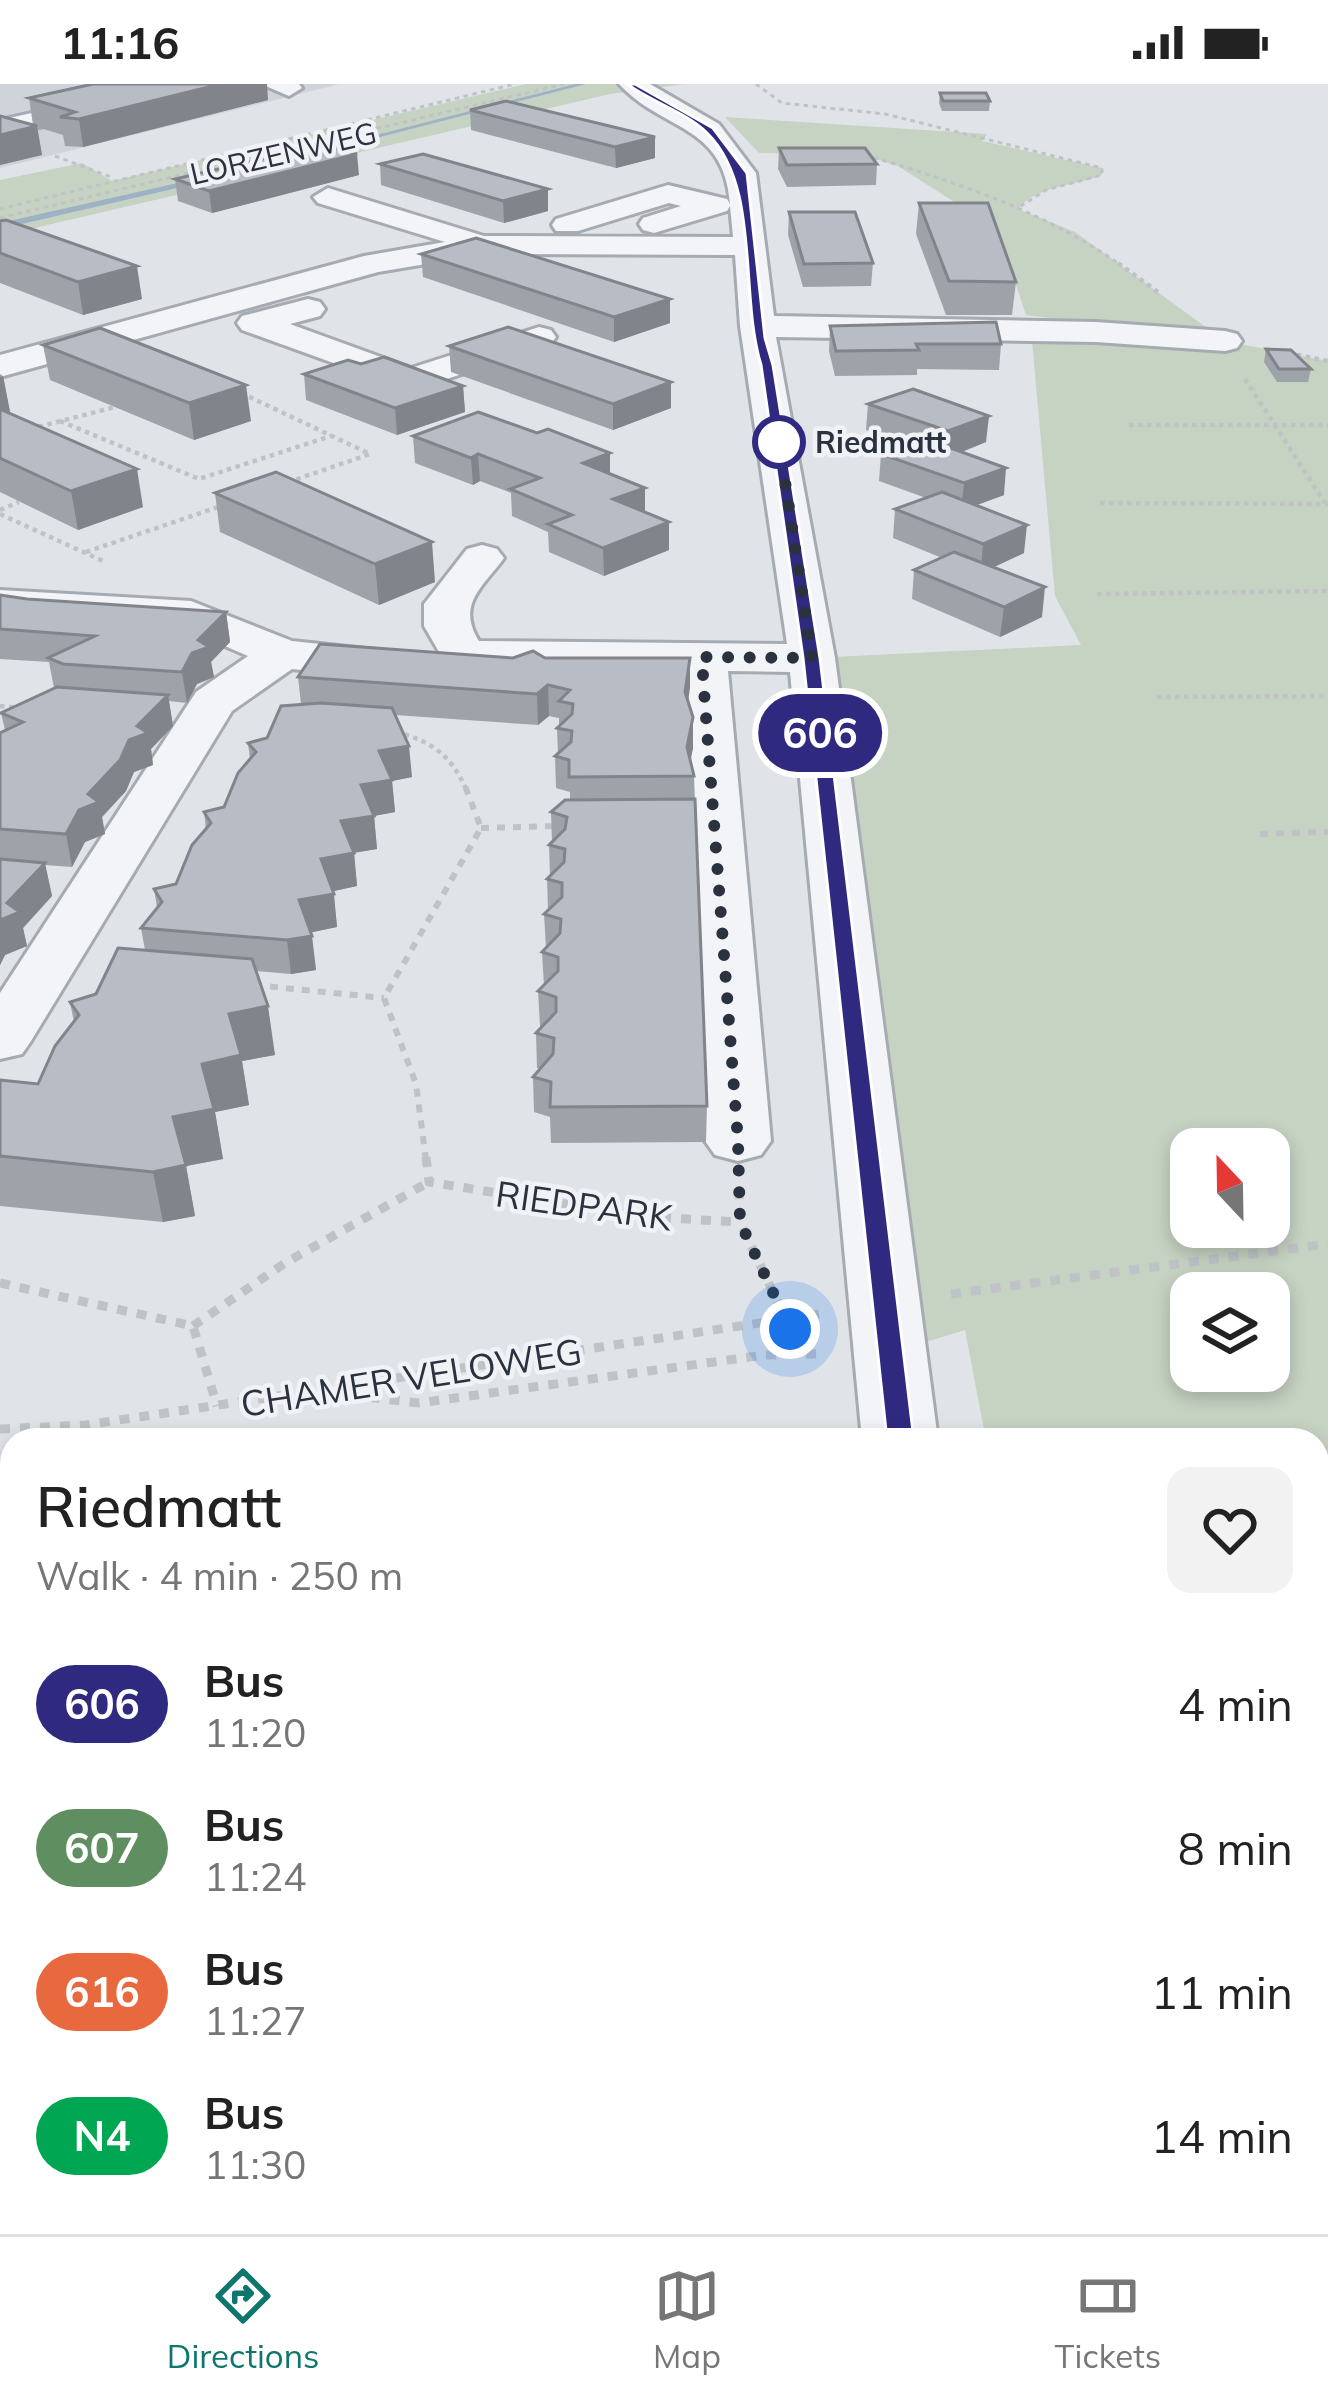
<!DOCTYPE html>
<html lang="en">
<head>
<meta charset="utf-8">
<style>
  :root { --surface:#fff; --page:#f2f2f2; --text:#222; --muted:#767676; --line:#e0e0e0; --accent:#0f766e }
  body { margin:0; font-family:Mulish,sans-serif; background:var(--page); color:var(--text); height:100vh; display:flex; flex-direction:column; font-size:45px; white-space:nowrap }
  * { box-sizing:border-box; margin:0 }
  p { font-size:39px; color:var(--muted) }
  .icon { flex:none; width:66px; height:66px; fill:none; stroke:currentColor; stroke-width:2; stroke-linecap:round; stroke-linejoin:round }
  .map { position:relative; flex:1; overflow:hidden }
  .panel { position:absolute; left:0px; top:1344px; width:1329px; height:807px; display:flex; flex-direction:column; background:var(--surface); border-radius:36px 36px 0 0; box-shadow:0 6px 18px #0003 }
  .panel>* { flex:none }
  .badge { padding:0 24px; border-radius:39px; font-size:42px; line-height:78px }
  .needle { width:78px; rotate:338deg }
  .tools { position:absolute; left:1170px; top:1044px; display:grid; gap:24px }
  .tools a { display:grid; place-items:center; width:120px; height:120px; border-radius:24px; background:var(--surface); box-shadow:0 6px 18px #0003; font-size:60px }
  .you { position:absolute; width:60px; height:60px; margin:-30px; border:9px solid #fff; border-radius:50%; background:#1a73e8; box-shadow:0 0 0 18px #1a73e833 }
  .map>.badge { position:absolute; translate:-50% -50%; box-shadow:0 0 0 6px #fff }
  .round { display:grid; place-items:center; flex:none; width:126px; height:126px; border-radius:24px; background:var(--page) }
  .overview { display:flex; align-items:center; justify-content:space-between; height:204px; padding:0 36px }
  h1 { font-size:57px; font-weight:600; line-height:90px }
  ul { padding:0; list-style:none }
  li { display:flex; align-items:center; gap:36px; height:144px; padding:0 36px }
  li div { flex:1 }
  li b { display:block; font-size:45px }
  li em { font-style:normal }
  li .badge { min-width:132px; font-weight:700; text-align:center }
  .status { display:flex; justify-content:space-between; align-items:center; height:84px; padding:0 60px; background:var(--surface); direction:ltr }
  .status svg { height:33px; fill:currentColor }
  .dock { display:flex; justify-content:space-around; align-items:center; height:168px; border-top:3px solid var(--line); background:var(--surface); font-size:33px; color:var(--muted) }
  .dock a { display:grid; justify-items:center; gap:6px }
  .dock .on { color:var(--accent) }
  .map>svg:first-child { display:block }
  .built { fill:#cfd3da }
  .green { fill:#c6d2c2; fill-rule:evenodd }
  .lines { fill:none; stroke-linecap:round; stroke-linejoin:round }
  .stream { fill:#9eb2c6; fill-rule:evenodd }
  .minor-casing { stroke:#a6abb2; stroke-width:6 }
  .path-far3 { stroke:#bfc2c7; stroke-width:3; stroke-dasharray:4.5 4.5; stroke-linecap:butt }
  .path-far2 { stroke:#bfc2c7; stroke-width:4.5; stroke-dasharray:4.5 4.5; stroke-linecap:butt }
  .path-far1 { stroke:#bfc2c7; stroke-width:6; stroke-dasharray:8 8; stroke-linecap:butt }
  .path { stroke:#bfc2c7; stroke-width:9; stroke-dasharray:10 10; stroke-linecap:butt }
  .minor { fill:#f3f4f7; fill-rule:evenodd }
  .path-bridge { stroke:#bfc2c7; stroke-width:9; stroke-dasharray:10 10; stroke-linecap:butt }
  .wall { fill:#9ea3a9 }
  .shaded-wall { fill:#81848a }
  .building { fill:#b8bdc5; stroke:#81848a; stroke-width:3 }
  .line { fill:#2f2a7f; stroke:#fff; stroke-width:3 }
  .walk { stroke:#2a323f; stroke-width:12; stroke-dasharray:0 21.6 }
  .stop-dot { fill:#fff; stroke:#2f2a7f; stroke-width:6 }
  .labels { text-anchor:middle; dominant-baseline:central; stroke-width:9; stroke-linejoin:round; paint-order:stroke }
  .far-street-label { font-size:30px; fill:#2a323f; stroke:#f0f2f6 }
  .far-stop-label { font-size:30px; font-weight:bold; fill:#2a323f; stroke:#f0f2f6; text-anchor:start }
  .street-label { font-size:36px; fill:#2a323f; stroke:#f0f2f6 }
</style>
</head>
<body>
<div class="status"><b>11:16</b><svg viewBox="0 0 49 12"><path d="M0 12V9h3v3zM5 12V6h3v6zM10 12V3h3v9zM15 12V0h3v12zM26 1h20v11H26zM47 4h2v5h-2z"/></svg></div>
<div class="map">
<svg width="1328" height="2150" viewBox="0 0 1328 2150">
  <rect width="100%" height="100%" fill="#e0e4e8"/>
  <!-- built -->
  <polygon class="built" points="0,0 340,0 0,84"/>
  <!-- green -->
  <g class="green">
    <polygon points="526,0 685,0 610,10 0,152 0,96 82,79 112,97"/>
    <path d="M725 33 987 50 982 57 1102 84V91C1075 102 1037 101 1018 125L1075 148 1225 257 1328 277V2150H1135L1133 2139H1317V1356H986L965 1246 890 1269 812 574 1081 561 1055 512 1031 246 1196 253 1026 231 998 146 898 82 861 70 759 69ZM1191 1065H1269V1143H1191ZM1191 1209H1269V1287H1191Z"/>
  </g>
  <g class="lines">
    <!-- stream -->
    <g class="stream">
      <polygon points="575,0 586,0 314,70 310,68"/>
      <polygon points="200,94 203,98 0,145 0,139"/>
    </g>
    <!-- minor casing -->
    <g class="minor-casing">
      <g id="minor">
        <polygon points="162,0 209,0 205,5 0,52 0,36"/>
        <polygon points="261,0 299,0 302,4 289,12"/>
        <path d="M619 0H650L719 40 756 89 774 232 1096 238 1225 247 1237 250 1242 257 1237 264 1225 267 1096 258 776 253 835 574 938 1356H862L790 588 728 587 771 1057 761 1071 738 1077 715 1071 705 1057 680 587 489 585 482 600 465 604 292 585 232 627 31 957 22 970 0 975V909L196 608 248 572 183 544 0 532V506L191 517 292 557 442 573 424 542V520L467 465 482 461 497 465 504 474C483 503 456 520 479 557L787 560 740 242 735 171 486 170 378 188 0 293V271L364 172 445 158 318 119 313 113 328 104 484 152 733 153 730 122 727 127 654 149 643 146 639 140 643 134 681 122 669 119 578 147H556L552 141 556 135 668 101 727 115 730 120C724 39 663 48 619 0Z"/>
        <polygon points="308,215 320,218 325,225 320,232 290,240 411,284 539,243 551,246 556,253 551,260 411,307 242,246 237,239 242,232"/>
        <polygon points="953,2139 1059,2139 1060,2150 954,2150"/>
      </g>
    </g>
    <!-- path-far3 -->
    <g class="path-far3">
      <polyline points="756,0 782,19 885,30 1102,84 1102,91 1046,106 1018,124"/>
      <path d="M865 71C955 98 1045 127 1122 182"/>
      <polyline points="55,72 114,94"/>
      <polyline points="0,125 515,0"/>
      <polyline points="0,134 564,0"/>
    </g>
    <!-- path-far2 -->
    <g class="path-far2">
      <polyline points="1118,179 1158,208"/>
      <polyline points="1288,269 1328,277"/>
      <polyline points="1245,295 1325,419"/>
      <polyline points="241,309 370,370 286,399"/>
      <polyline points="60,337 199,395 331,352"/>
      <polyline points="1129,341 1328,341"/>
      <polyline points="30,345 115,323"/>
      <polyline points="1100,419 1328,420"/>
      <polyline points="0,426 19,418"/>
      <polyline points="0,430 105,478"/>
      <polyline points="86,468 227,420"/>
      <polyline points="1097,510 1328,507"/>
      <polyline points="1157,613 1328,612"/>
      <polyline points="0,622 22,624"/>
      <path d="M396 648C431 657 451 671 466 705"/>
    </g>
    <!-- path-far1 -->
    <g class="path-far1">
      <polyline points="481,744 559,742"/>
      <polyline points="1260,750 1328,748"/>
      <polyline points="254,901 384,914"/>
      <polyline points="426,1076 416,1000 384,914 481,744 465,702"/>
    </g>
    <!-- path -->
    <g class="path">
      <polyline points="426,1073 429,1098 647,1133 740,1138"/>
      <polyline points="739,1105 740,1138 779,1221"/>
      <polyline points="0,1199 193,1242 217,1322"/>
      <polyline points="951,1210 1328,1160"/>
      <polyline points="193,1242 285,1179 429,1098"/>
      <polyline points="790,1245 801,1270"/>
      <polyline points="330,1309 419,1319 764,1271 821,1270"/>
      <polyline points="0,1345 86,1341 819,1230"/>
    </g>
    <!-- minor -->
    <use href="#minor" class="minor"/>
    <!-- path-bridge -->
    <polyline class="path-bridge" points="779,1221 790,1245"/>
  </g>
  <!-- wall -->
  <g class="wall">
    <polygon points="940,9 990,17 989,27 942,27 939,19"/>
    <polygon points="29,14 268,16 83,63 65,62 63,51 37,43 42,71 0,81 0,32 33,41"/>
    <polygon points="470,26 655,53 655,74 616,84 471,46"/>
    <polygon points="779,64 877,80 876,101 787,103 778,85"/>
    <polygon points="380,80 548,127 504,139 381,101"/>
    <polygon points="359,91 212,129 178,117 175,95"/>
    <polygon points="919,119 1016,198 1012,231 946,231 916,150"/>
    <polygon points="789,128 873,179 871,202 803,203 788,151"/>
    <polygon points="0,137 142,215 83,231 0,199"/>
    <polygon points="421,170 670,239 614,258 423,193"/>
    <polygon points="830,242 1001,260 999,286 917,285 917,291 835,292 829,267"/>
    <polygon points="43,261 251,337 194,356 50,296"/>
    <polygon points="449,262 671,324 613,346 451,288"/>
    <polygon points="1266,265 1311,285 1308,298 1277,298 1264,278"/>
    <polygon points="361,280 463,302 465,328 397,351 306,316 304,290"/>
    <polygon points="0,290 3,292 10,328 8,329 143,423 78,446 0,408"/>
    <polygon points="868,320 986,358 962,368 1004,411 976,421 1024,469 994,483 1042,533 1000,553 912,515 914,486 942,474 893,454 895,425 926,414 879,397 881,370 907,360 866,346"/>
    <polygon points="537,349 610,369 610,390 645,428 669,438 669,466 604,492 549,468 548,448 512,432 511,409 480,397 473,401 415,379 413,352"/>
    <polygon points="215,409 435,498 379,521 220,448"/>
    <polygon points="0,511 27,515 226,528 230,558 211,578 214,593 197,600 187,619 169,617 173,642 151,665 153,681 134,688 126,707 102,733 105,750 85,758 72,783 45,781 52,812 23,844 27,862 5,871 0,881 0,649 5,646 1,629 54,604 49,578 0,575"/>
    <polygon points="513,574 690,574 688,617 693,664 690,676 694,692 707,1022 706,1058 551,1059 550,1033 534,1028 533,993 540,985 537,984 536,949 542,943 540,942 538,907 544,902 542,868 546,864 544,830 548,827 547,795 550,792 549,761 552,758 551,728 570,716 570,708 556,704 555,672 558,670 557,644 559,641 559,634 549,632 538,641 395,631 412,693 392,697 395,728 374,732 377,765 354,769 357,802 333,807 337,843 311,848 316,886 291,890 256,887 275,971 242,977 249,1021 215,1028 223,1075 186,1082 195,1132 163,1138 0,1122 0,996 38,1000 74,938 70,918 96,910 145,866 141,844 157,823 154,805 176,800 206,745 204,728 224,723 250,675 248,659 267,654 301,620 298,593"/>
  </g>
  <!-- shaded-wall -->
  <g class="shaded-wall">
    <polygon points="221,0 267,0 268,16 83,63 79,35"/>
    <polygon points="37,42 42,71 0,81 0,51"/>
    <polygon points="655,53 655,74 616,84 615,63"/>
    <polygon points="357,70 359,91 212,129 209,107"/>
    <polygon points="548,105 548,127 504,139 503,117"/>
    <polygon points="137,182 142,215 83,231 78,198"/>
    <polygon points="670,215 670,239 614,258 614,233"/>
    <polygon points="3,292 10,328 0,331 0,293"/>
    <polygon points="671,298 671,324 613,346 613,320"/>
    <polygon points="246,301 251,337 194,356 189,319"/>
    <polygon points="463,302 465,328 397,351 395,324"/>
    <polygon points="989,332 986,358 946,374 948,347"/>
    <polygon points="610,369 610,396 583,379"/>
    <polygon points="478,370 480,397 473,401 471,374"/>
    <polygon points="1006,384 1004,411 961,427 964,399"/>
    <polygon points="137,385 143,423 78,446 71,407"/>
    <polygon points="645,404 645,432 613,415"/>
    <polygon points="669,438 669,466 604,492 603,464"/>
    <polygon points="1027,441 1024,469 981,489 983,460"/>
    <polygon points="432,458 435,498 379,521 375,480"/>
    <polygon points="1045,503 1042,533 1000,553 1004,523"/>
    <polygon points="226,528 230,558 211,578 214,593 197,600 187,619 182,588 198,556"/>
    <polygon points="690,574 690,604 685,639 685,608"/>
    <polygon points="548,601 549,632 538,641 537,610"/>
    <polygon points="168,611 173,642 151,665 153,681 134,688 126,707 102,733 105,750 85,758 72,783 66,750 88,710 137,642"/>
    <polygon points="693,633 693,664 687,695 687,663"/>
    <polygon points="409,662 412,693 392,697 395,728 368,733 374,732 377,765 345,770 341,737 379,667"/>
    <polygon points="354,769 357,802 325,809 321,775"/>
    <polygon points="45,779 52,812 23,844 27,862 5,871 0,881 0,836 7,819"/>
    <polygon points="334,810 337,843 304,850 299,816"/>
    <polygon points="312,852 316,886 291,890 287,856"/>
    <polygon points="268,922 275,971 242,977 249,1021 215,1028 223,1075 186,1082 195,1132 163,1138 153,1088 173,1033 229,930"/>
    <polygon points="341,2139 355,2139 354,2150 340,2150"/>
  </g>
  <!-- building -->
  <g class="building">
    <polygon points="93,0 221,0 79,35 60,33 75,28 29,14"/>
    <polygon points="940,9 986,9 990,17 943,17"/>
    <polygon points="506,17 655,53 615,63 470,26"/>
    <polygon points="0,32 37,42 0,51"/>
    <polygon points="323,61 357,70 209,107 175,95"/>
    <polygon points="779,64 865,64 877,80 787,81"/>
    <polygon points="423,70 548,105 503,117 380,80"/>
    <polygon points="919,119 988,119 1016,198 949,197"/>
    <polygon points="789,128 855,128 873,179 804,180"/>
    <polygon points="6,136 137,182 78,198 0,169 0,137"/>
    <polygon points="476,154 670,215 614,233 421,170"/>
    <polygon points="996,238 1001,260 916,260 919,266 836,267 830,242"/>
    <polygon points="508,243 671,298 613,320 449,262"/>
    <polygon points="100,244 246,301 189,319 43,261"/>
    <polygon points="1266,265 1291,266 1311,285 1279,285"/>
    <polygon points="384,273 463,302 395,324 304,290 348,276 361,280"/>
    <polygon points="913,305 989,332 948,347 868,320"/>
    <polygon points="0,325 137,385 71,407 0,374"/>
    <polygon points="478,328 537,349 548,345 610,369 583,379 645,404 613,415 669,438 603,464 548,440 572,431 510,405 540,394 478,370 471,374 413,352"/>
    <polygon points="923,354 1006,384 964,399 881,370"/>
    <polygon points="276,388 432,458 375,480 215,409"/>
    <polygon points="942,408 1027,441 983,460 895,425"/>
    <polygon points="954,468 1045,503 1004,523 914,486"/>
    <polygon points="0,511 27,515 226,528 198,556 209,563 192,569 182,588 63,580 48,574 95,552 0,545"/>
    <polygon points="320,560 513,574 533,567 545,574 690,574 685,608 693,633 687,663 694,692 569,693 569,676 555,672 571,658 572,647 557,644 572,630 573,620 559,617 570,606 548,601 537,610 298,593"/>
    <polygon points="57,603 168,611 137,642 148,649 129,656 120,676 88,710 99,718 79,726 66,750 0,745 0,649 23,638 1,629"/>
    <polygon points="321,619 392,624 409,662 379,667 392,696 361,701 374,732 341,737 354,769 321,775 334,810 299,816 312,852 287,856 141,844 162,818 154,805 176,800 192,761 211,739 204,728 224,723 238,689 256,668 248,659 267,654 281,622"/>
    <polygon points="695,715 707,1022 550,1023 551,998 533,993 553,970 554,954 536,949 556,928 556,913 538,907 558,887 558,873 542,868 560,849 561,835 544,830 562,813 562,799 547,795 564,778 565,765 549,761 565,745 567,733 551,728 565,716"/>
    <polygon points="0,775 45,779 7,819 20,828 0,836"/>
    <polygon points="118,864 252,875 268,922 229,930 241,971 202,980 214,1025 173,1033 186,1081 153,1088 0,1072 0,996 38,1000 55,962 79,931 70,918 96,910"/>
    <polygon points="238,1350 589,1352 589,1356 237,1356"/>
    <polygon points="152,2139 341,2139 340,2150 150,2150"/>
    <polygon points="573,2139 818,2139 818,2150 572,2150"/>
  </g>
  <!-- line -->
  <path class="line" d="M627 0H635L713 44 747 89 765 254 773 281 820 574 914 1356 900 1366 887 1356 803 574 761 281C739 210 761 102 707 49 686 28 651 18 627 0Z"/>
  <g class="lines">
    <!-- walk -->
    <polyline class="walk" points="779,358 812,574 703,573 703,593 738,1057 740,1138 790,1245"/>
  </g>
  <!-- markers -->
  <circle class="stop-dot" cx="779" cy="358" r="24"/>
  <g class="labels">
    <!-- far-street labels -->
    <g class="far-street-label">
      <text transform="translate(283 69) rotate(-13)">LORZENWEG</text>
    </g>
    <!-- far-stop labels -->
    <g class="far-stop-label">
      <text x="815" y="358">Riedmatt</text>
    </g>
    <!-- street labels -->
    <g class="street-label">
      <text transform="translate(584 1121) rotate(8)">RIEDPARK</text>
      <text transform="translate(411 1293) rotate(-9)">CHAMER VELOWEG</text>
    </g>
  </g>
</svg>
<div class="tools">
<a><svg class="needle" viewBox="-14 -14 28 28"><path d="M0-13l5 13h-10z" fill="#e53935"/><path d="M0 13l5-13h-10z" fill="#767676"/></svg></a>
<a><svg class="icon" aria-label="layers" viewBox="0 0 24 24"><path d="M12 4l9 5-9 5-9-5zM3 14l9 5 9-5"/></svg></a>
</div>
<div class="you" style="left:790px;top:1245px"></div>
<b class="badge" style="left:820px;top:649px;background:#2f2a7f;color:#fff">606</b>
<section class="panel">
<div class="overview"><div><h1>Riedmatt</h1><p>Walk · 4 min · 250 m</p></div><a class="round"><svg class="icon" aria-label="heart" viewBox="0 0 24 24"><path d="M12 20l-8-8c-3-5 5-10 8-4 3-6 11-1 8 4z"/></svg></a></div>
<ul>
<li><span class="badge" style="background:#2f2a7f;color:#fff">606</span><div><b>Bus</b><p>11:20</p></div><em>4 min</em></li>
<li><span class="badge" style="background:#5f8f60;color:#fff">607</span><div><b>Bus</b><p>11:24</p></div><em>8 min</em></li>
<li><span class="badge" style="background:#e9693f;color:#fff">616</span><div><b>Bus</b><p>11:27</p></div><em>11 min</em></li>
<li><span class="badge" style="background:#00a651;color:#fff">N4</span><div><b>Bus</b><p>11:30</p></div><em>14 min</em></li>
</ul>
</section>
</div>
<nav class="dock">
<a class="on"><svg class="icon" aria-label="directions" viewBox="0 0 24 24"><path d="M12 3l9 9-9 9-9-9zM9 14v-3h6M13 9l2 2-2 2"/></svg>Directions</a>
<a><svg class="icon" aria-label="map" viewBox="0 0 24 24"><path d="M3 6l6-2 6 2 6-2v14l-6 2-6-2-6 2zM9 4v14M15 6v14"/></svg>Map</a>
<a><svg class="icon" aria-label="tickets" viewBox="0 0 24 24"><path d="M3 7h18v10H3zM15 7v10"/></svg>Tickets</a>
</nav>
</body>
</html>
